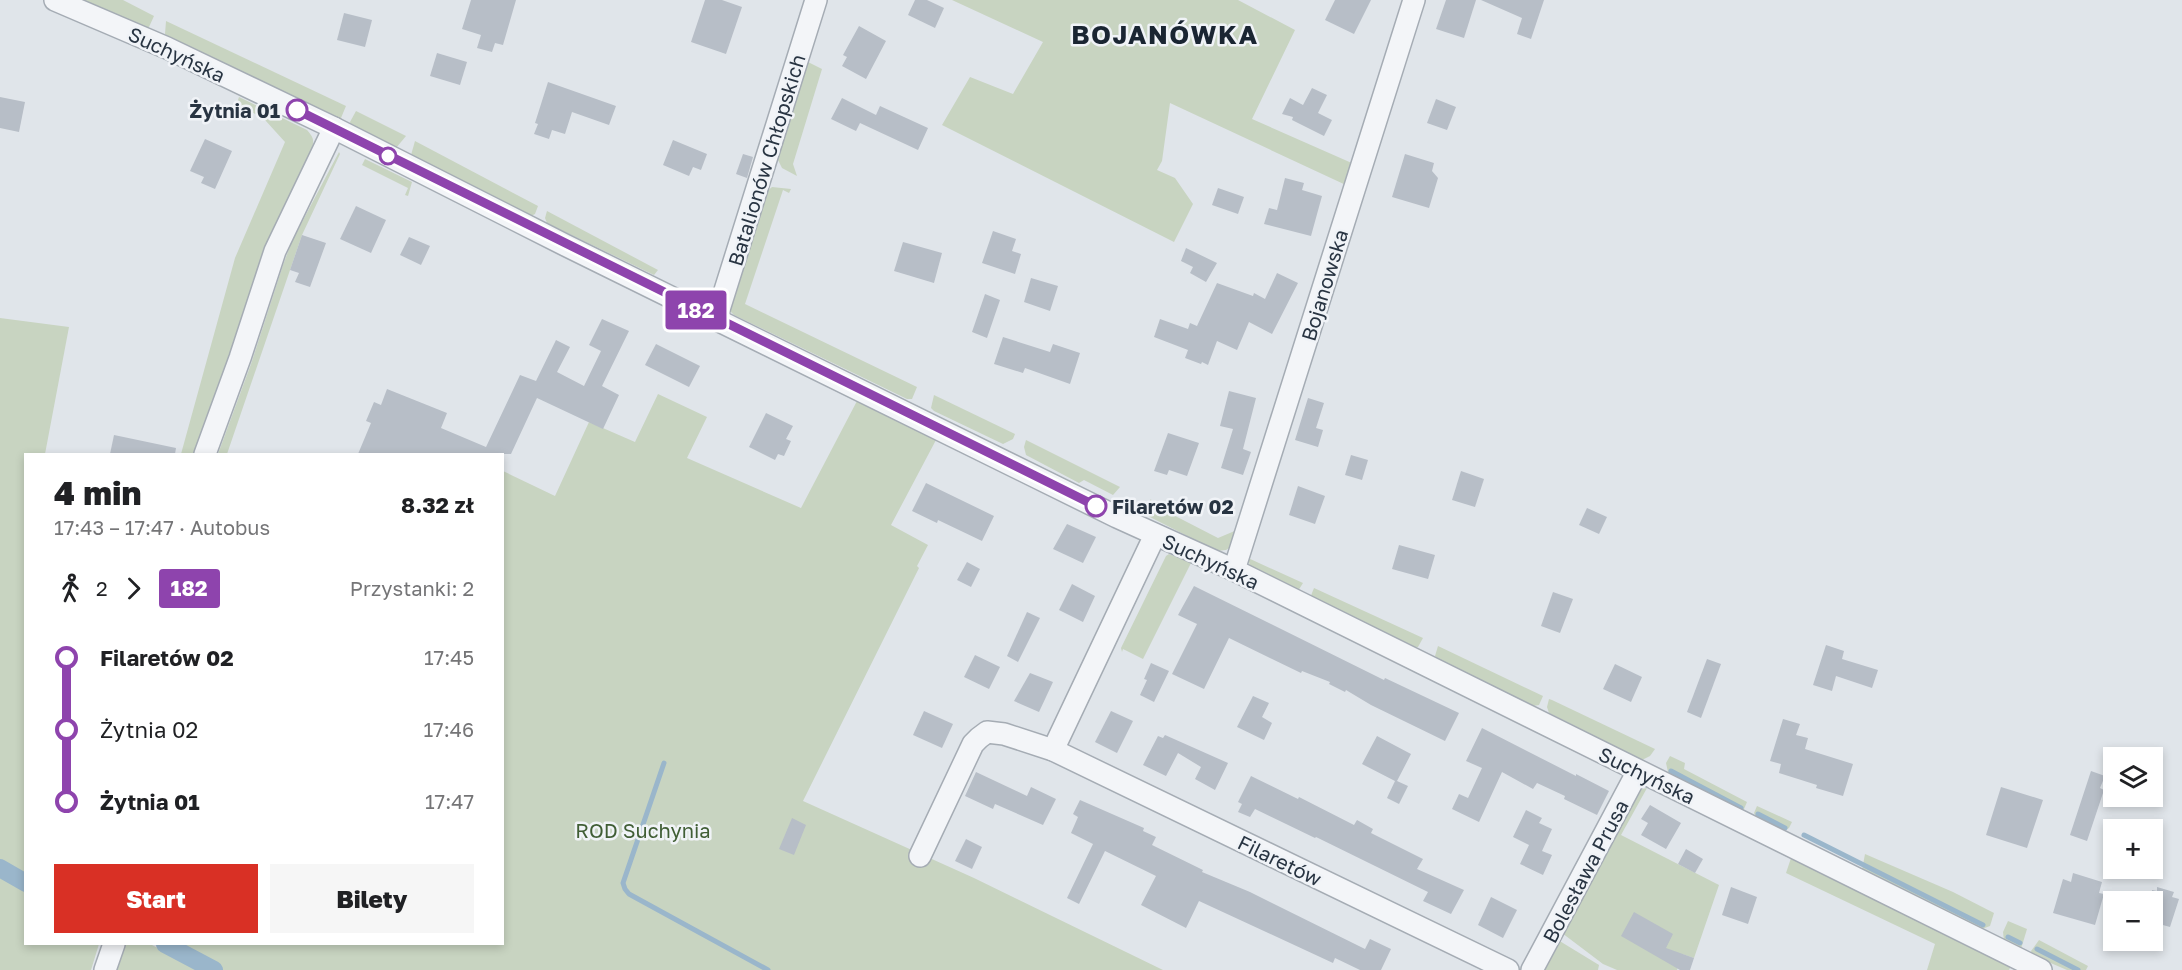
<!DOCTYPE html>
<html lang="pl">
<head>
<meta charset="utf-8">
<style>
  :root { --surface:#fff; --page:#f6f6f6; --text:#202124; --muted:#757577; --accent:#d93025 }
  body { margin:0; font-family:"Golos Text",sans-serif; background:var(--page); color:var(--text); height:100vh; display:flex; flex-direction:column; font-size:22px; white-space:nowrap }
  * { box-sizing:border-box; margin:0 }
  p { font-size:20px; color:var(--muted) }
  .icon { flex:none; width:33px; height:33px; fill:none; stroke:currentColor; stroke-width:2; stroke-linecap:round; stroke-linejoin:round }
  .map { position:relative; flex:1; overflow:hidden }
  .drawer { position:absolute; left:24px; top:453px; width:480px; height:492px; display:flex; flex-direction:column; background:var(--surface); border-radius:0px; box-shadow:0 3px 9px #0003 }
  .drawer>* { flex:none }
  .badge { padding:0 12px; border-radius:4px; font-size:21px; line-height:39px }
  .buttons { position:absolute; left:2103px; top:747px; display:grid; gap:12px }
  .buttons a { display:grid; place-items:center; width:60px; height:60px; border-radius:0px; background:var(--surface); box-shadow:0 3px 9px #0003; font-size:30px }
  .map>.badge { position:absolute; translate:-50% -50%; box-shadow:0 0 0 3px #fff }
  .legs { display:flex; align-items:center; gap:9px; height:66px; padding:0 30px; font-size:20px }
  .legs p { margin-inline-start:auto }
  .summary { display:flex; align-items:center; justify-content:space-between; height:102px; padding:0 30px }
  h1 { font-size:33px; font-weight:800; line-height:45px }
  .primary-button { display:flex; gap:12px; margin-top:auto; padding:12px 30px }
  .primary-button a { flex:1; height:69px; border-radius:0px; background:var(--accent); color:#fff; font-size:24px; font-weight:800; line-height:69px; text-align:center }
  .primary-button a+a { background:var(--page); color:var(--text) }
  ul { padding:0 30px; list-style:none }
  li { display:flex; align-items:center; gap:21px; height:72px; font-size:22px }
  li i { display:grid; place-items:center; width:9px; height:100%; margin:0 8px; background:currentColor }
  li i::after { content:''; width:15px; height:15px; margin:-8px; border:4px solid; border-radius:50%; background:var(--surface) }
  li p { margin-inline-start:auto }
  li:first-child i { background:linear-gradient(#0000 50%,currentColor 0) }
  li:last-child i { background:linear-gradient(currentColor 50%,#0000 0) }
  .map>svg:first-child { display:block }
  .green { fill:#c8d4c1 }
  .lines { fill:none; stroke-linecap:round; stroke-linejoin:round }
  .stream { stroke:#9ab6cb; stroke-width:5 }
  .canal { stroke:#9ab6cb; stroke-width:18 }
  .building { fill:#b7bec7 }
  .minor-casing { stroke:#a5acb4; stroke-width:24 }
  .minor { stroke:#f3f5f8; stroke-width:21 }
  .line-1-casing { stroke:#fff; stroke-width:14 }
  .line-1 { stroke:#8e44ad; stroke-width:9 }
  .stop-1-dot { fill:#fff; stroke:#8e44ad; stroke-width:3 }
  .labels { text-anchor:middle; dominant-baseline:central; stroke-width:5; stroke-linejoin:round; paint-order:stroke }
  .street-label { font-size:20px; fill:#283442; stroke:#f0f3f7 }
  .stop-label { font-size:20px; font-weight:bold; fill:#283442; stroke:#f0f3f7; text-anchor:end }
  .park-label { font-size:20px; fill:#405e35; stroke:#f0f3f7 }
  .district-label { font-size:26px; font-weight:bold; letter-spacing:1.5px; fill:#1a2532; stroke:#f0f3f7 }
</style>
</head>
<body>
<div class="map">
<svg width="2182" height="970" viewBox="0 0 2182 970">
  <rect width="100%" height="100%" fill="#e0e5ea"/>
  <!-- green -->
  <g class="green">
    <polygon points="78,0 123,0 154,16 149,27 143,29"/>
    <polygon points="952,0 1238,0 1295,30 1252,119 1354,164 1348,186 1170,103 1162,161 1157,170 1175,178 1193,204 1174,242 942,125 970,77 1013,94 1043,42"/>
    <polygon points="166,21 346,106 341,118 338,119 168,38 165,34"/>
    <polygon points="804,60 822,69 793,164 797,176 782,168 774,152"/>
    <path d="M239 97 307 130C312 136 315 139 312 148L314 149 265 248 234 349 193 454H181L235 258 285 142 265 120 237 103Z"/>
    <polygon points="356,111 406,136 396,148 351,127 350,122"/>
    <polygon points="415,141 538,206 535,214 531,216 414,159 411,155"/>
    <polygon points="339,152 340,154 302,235 227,454 218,454 251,364 283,265 292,241"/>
    <polygon points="365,159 412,182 408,196 405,195 408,188 362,165"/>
    <polygon points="772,187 791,189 789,193 783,190 745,304 917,387 912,399 907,399 734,315 730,311 729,305 764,194"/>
    <polygon points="547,211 658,270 654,275 547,223 545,218"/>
    <polygon points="0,318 69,327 45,454 26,454 26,944 99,944 91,970 0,970"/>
    <polygon points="658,394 707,417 687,458 801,508 857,401 936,440 891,525 928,545 917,566 919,568 803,801 974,878 1163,970 221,970 171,944 502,944 503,473 503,471 555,496 589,422 635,442"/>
    <polygon points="934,395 1015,434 1013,439 1003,444 934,411 931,408"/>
    <polygon points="1026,440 1120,487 1113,495 1084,480 1079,483 1026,455 1024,447"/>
    <polygon points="1151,499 1152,504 1218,538 1237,530 1234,545 1226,550 1217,551 1146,515 1144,510"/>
    <polygon points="1169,554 1191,563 1143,659 1123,649 1122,652 1121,648 1166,556"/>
    <polygon points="1248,558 1303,583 1298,591 1253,569 1250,566"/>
    <polygon points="1314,588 1423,638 1418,647 1412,647 1310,598"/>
    <polygon points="1438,646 1543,696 1539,705 1533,706 1438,659 1435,656"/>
    <polygon points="1549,699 1552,700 1655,749 1650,756 1642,760 1549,713 1547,707"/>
    <polygon points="1670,756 1685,763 1684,769 1747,802 1744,809 1740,810 1668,772 1666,763"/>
    <polygon points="1647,788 1621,835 1719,885 1694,958 1682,954 1677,970 1617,970 1603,964 1562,933 1608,846 1642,789"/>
    <polygon points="1757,806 1792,822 1789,828 1784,831 1756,817 1754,813"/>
    <polygon points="1865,854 1953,892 1994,913 1990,926 1982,929 1862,870"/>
    <polygon points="1791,858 2011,966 2009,970 1927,970 1935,944 1786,873"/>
    <polygon points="2008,921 2027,929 2021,949 2004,941 2003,932"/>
    <polygon points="1558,940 1599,965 1598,970 1542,970"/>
    <polygon points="2039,940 2088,966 2086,970 2067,970 2032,955 2031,951"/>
    <polygon points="125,944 150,944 201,970 115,970"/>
  </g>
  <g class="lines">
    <!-- stream -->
    <g class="stream">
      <polyline points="664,763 623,883 625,889 629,894 768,970"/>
      <polyline points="1671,771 1741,808"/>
      <polyline points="1758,814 1785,828"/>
      <polyline points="1804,835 1983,925"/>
      <polyline points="2008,937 2020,943"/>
      <polyline points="2037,949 2078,970"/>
    </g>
    <!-- canal -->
    <g class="canal">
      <polyline points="0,868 26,883"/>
      <polyline points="165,944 214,970"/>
    </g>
  </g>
  <!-- building -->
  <g class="building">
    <polygon points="471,0 516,0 503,45 495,43 492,52 477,48 481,35 462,29"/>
    <polygon points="705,0 722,0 742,7 726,54 691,42"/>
    <polygon points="915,0 927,0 944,8 935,28 908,15"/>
    <polygon points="1335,0 1371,0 1354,34 1325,20"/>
    <polygon points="1446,0 1476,0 1464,38 1436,29"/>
    <polygon points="1481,0 1544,0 1531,39 1517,34 1522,18"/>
    <polygon points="344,13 372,20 365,47 337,40"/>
    <polygon points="859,26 886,41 866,79 842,66 847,57 843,55"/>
    <polygon points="437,53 467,62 460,85 430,76"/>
    <polygon points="548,82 616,106 609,125 572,112 565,134 552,130 549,139 534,134 538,124 535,123"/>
    <polygon points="1312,88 1327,95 1318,113 1332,120 1324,136 1292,120 1293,117 1282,114 1290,98 1303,105"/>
    <polygon points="0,97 25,102 19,132 0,128"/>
    <polygon points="842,98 876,115 880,106 928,128 918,150 860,123 856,131 831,119"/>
    <polygon points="1436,99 1456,107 1447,130 1427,123"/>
    <polygon points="205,139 232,151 215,189 201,183 204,177 190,171"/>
    <polygon points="673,140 707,154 701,170 693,167 689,176 663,165"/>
    <polygon points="743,154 753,157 747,178 736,174"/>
    <polygon points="1405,154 1434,163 1432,171 1438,178 1429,208 1392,197"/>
    <polygon points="1285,178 1304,183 1302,190 1322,196 1311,236 1264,224 1269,208 1277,210"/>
    <polygon points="1218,188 1244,197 1238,214 1212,205"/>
    <polygon points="356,206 386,220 371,253 340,239"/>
    <polygon points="993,231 1016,239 1012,251 1021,254 1015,274 982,263"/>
    <polygon points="302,235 326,243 310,287 295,282 299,273 290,270"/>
    <polygon points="409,237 430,246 421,265 400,255"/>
    <polygon points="903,242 942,253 934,283 894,271"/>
    <polygon points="1186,248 1217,263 1206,282 1190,273 1193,267 1181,261"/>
    <polygon points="1277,273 1298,283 1272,334 1249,322 1237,350 1217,341 1208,365 1202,362 1201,364 1185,358 1188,350 1154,337 1160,319 1188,329 1190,323 1197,326 1217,283 1253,296 1254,293 1265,299"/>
    <polygon points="1031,278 1058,286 1050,311 1024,302"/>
    <polygon points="985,294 1000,300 987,338 972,332"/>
    <polygon points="602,319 629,331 602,386 619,395 603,429 537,398 511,454 358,454 371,423 366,421 374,402 381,405 387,389 447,413 441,428 486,447 520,375 536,381 556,340 570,347 557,372 584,386 601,351 589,345"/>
    <polygon points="1003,337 1050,352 1053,344 1080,353 1070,384 1025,368 1023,373 994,364"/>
    <polygon points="656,344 700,366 689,387 645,365"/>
    <polygon points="1229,391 1256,398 1243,449 1251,452 1243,475 1221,468 1233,429 1220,426"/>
    <polygon points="1308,398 1324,403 1316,428 1323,430 1318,447 1295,440"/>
    <polygon points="766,413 793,426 786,439 791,441 784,456 778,454 775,460 749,447"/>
    <polygon points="1168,433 1199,443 1187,476 1169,470 1167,475 1154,471"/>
    <polygon points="114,435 176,448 175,454 110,454"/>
    <polygon points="1351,455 1368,460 1362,480 1345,475"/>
    <polygon points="1461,471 1484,479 1475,507 1452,500"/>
    <polygon points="926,483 994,516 982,541 938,520 937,523 912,511"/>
    <polygon points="1298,486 1325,496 1315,524 1289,515"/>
    <polygon points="1587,508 1607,517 1599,534 1579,525"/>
    <polygon points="1067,524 1096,537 1083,563 1053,549"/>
    <polygon points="1399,545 1435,555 1428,579 1392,569"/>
    <polygon points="967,562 980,569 971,587 957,580"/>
    <polygon points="1072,584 1095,596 1083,622 1059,610"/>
    <polygon points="1194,586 1384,680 1385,678 1459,713 1445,741 1371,705 1346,690 1345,692 1329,684 1330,682 1302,671 1301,673 1229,638 1204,689 1172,674 1197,624 1178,615"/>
    <polygon points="1553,592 1573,599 1560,633 1541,626"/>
    <polygon points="1027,612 1040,618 1018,662 1007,656"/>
    <polygon points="1826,645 1844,651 1842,659 1878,670 1872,688 1836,676 1832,691 1813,685"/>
    <polygon points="975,655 1000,667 989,689 964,677"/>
    <polygon points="1707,659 1721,664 1701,718 1687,712"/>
    <polygon points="1151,663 1169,671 1154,702 1140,695 1147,680 1144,679"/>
    <polygon points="1615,664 1642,677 1631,702 1603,689"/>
    <polygon points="1030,673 1053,682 1039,712 1014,701"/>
    <polygon points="1253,696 1269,703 1262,717 1272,723 1264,740 1237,727"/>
    <polygon points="924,711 953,724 942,748 913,735"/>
    <polygon points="1111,711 1133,721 1117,753 1095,742"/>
    <polygon points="1783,719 1800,724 1796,735 1808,738 1805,749 1853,764 1843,796 1816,788 1817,785 1779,773 1781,764 1770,761"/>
    <polygon points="1482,728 1576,776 1576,774 1609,791 1597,815 1564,799 1565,796 1537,783 1533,789 1502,772 1479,822 1452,809 1459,794 1468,798 1482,768 1466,761"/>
    <polygon points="1165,735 1228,763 1215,790 1195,779 1201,767 1178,753 1166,776 1143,765 1158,736 1163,738"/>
    <polygon points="1377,736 1411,754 1397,781 1408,786 1399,804 1387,798 1395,781 1362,764"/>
    <polygon points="2091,771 2105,776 2100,788 2104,790 2087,841 2070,835"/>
    <polygon points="976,772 1027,796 1031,787 1056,799 1043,825 995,804 993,809 965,796"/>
    <polygon points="1251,776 1298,799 1299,797 1354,825 1357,820 1373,829 1371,833 1423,859 1417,869 1464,890 1451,914 1423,901 1428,892 1316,837 1315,838 1255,809 1250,817 1238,812 1242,804 1238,802"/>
    <polygon points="2001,787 2043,800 2027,848 1986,835"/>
    <polygon points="1080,800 1144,828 1143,831 1156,837 1152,845 1203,870 1202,872 1250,892 1365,949 1370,939 1391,949 1381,970 1360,970 1335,958 1333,963 1199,901 1186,928 1141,905 1156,876 1105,851 1079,904 1067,898 1093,844 1071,833 1078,817 1073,814"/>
    <polygon points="1650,805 1681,823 1666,849 1641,835 1648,823 1641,819"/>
    <polygon points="1526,810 1542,818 1539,823 1552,829 1542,851 1552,855 1543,875 1520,864 1529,845 1513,837"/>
    <polygon points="792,818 806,825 794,855 779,849"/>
    <polygon points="966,839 982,847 972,869 955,861"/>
    <polygon points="1686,849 1703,859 1695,873 1678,864"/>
    <polygon points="2073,873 2102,882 2099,893 2104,894 2095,925 2053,913 2063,879 2071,882"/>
    <polygon points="1731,887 1757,897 1748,924 1722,915"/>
    <polygon points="2157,887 2174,892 2172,897 2179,899 2170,927 2152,922 2152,890 2157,891"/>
    <polygon points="1491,897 1517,910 1503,938 1478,925"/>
    <polygon points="1634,912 1673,934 1666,948 1694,958 1690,970 1680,970 1621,936"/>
  </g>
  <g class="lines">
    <!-- minor casing -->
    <g class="minor-casing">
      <g id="minor">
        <polyline points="55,0 167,48 334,128 565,245 1117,517 1234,570 2041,970"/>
        <polyline points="716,319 816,0"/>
        <polyline points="205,454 240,358 275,251 334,128"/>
        <polyline points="1234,570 1414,0"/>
        <polyline points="1053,750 1155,535"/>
        <polyline points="920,856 973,744 979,738 987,732 1004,734 1053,750 1508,970"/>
        <polyline points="105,970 114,944"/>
        <polyline points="1532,970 1638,771"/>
      </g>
    </g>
    <!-- minor -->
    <use href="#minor" class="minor"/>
  </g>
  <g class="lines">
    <!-- line-1 casing -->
    <g class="line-1-casing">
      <polyline id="line-1" points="297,110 1096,506"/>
    </g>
    <!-- line-1 -->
    <use href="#line-1" class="line-1"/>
  </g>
  <!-- markers -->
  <g class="stop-1-dot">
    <circle cx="297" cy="110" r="10"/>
    <circle cx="388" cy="156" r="8"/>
    <circle cx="1096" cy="506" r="10"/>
  </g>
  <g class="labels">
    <!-- street labels -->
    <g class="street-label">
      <text transform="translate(177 54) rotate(25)">Suchyńska</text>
      <text transform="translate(766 160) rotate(-73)">Batalionów Chłopskich</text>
      <text transform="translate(1324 285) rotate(-73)">Bojanowska</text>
      <text transform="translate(1211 561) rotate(25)">Suchyńska</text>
      <text transform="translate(1647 775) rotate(26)">Suchyńska</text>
      <text transform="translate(1280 860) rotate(26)">Filaretów</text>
      <text transform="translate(1585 871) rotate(-62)">Bolesława Prusa</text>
    </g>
    <!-- stop labels -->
    <g class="stop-label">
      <text x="280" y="110">Żytnia 01</text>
      <text x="1112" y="506" text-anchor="start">Filaretów 02</text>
    </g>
    <!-- park labels -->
    <g class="park-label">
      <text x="643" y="830">ROD Suchynia</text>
    </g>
    <!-- district labels -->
    <g class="district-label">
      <text x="1165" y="34">BOJANÓWKA</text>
    </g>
  </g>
</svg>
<div class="buttons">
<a><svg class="icon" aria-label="layers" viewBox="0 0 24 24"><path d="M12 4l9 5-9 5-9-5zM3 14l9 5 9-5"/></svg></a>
<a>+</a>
<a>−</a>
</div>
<b class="badge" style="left:696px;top:310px;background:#8e44ad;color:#fff">182</b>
<section class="drawer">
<div class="summary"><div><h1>4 min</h1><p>17:43 – 17:47 · Autobus</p></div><b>8.32 zł</b></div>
<div class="legs"><svg class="icon" aria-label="walk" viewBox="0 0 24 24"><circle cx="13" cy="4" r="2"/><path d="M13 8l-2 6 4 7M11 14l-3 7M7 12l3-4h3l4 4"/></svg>2<svg class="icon" aria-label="forward" viewBox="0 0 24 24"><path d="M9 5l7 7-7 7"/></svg><b class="badge" style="background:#8e44ad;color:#fff">182</b><p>Przystanki: 2</p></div>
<ul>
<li><i style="color:#8e44ad"></i><b>Filaretów 02</b><p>17:45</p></li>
<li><i style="color:#8e44ad"></i><span>Żytnia 02</span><p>17:46</p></li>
<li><i style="color:#8e44ad"></i><b>Żytnia 01</b><p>17:47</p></li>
</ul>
<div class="primary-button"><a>Start</a><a>Bilety</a></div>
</section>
</div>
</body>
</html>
